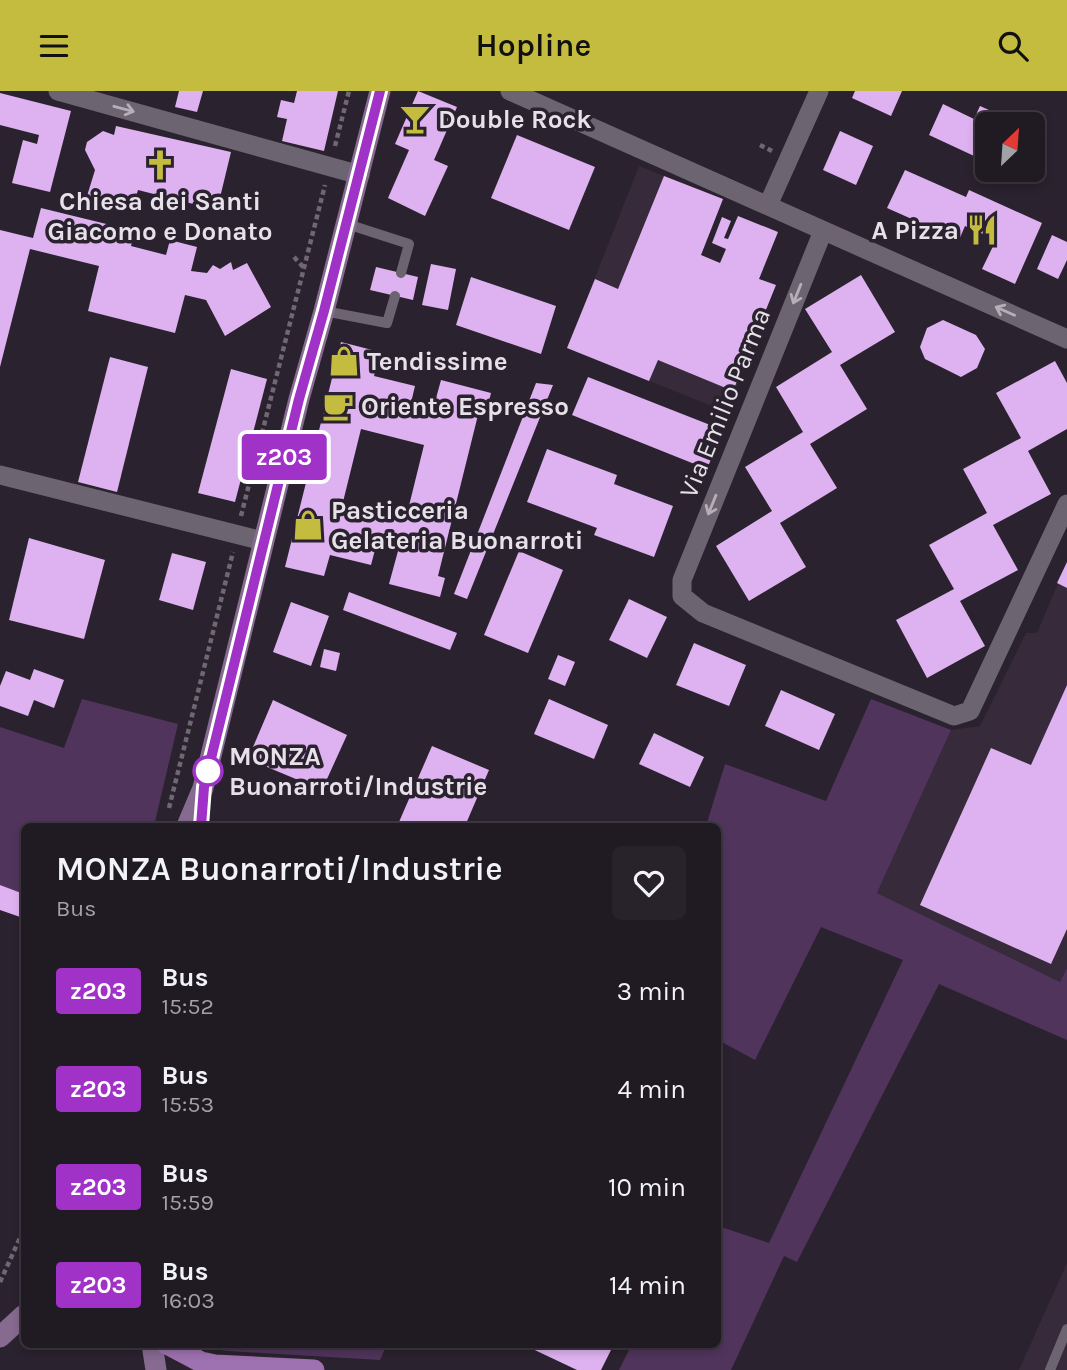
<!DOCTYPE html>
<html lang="it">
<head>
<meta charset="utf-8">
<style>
  :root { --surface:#201a22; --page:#28232a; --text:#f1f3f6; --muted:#a2a1a5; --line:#3d3840; --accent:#c4bc3e }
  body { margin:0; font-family:Karla,sans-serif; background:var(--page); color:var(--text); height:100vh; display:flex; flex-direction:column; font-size:26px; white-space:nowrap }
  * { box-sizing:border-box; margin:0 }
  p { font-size:23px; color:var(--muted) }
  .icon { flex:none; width:38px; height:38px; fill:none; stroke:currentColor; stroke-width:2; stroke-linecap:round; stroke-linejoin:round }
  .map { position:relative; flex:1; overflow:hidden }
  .side { position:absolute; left:21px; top:732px; width:700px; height:525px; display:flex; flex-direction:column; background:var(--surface); border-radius:10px; box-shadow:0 4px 10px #0003,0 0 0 2px var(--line) }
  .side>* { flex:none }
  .badge { padding:0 14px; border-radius:5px; font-size:24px; line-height:46px }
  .needle { width:46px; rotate:25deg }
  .buttons { position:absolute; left:975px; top:21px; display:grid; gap:14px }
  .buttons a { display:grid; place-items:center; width:70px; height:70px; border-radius:10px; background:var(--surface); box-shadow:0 4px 10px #0003,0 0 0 2px var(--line); font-size:35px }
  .map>.badge { position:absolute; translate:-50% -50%; box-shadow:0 0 0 4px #fff }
  .round { display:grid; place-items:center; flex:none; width:74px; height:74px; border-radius:10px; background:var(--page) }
  .overview { display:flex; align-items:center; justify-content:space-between; height:119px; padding:0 35px }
  h1 { font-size:33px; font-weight:600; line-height:52px }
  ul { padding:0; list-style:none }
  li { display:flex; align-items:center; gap:21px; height:98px; padding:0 35px }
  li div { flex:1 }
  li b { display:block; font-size:26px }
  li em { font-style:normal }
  li .badge { min-width:77px; font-weight:700; text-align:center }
  header { display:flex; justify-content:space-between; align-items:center; height:91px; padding:0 35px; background:var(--accent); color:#111; font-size:32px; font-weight:600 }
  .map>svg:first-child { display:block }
  .built { fill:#362a3b }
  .green { fill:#50345c }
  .building { fill:#deb2f0; fill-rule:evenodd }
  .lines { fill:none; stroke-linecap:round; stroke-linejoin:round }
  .path { stroke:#6f6772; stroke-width:4.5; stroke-dasharray:5 3.5; stroke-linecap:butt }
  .lane { stroke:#6d6471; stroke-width:10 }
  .street { stroke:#6d6471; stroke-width:19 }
  .secondary { stroke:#866a90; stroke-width:21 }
  .primary { stroke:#9e71b0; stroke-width:21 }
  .oneway { stroke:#b6afb9 }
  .line-casing { stroke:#fff; stroke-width:16 }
  .line { stroke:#a032c8; stroke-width:10 }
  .stop-dot { fill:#fff; stroke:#a032c8; stroke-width:3.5 }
  .labels { text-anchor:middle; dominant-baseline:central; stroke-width:7; stroke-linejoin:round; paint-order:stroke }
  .poi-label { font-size:26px; font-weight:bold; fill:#e7e1e9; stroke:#2a222e; text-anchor:start }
  .street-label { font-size:26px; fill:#e7e1e9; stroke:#2a222e }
  .stop-label { font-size:26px; font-weight:bold; fill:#e7e1e9; stroke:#2a222e; text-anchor:start }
</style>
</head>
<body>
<header><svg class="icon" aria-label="menu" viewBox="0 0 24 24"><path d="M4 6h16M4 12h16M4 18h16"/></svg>Hopline<svg class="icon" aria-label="search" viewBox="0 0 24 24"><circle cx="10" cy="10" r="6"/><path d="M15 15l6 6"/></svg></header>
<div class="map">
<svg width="1067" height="1279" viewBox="0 0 1067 1279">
  <rect width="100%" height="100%" fill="#2a222e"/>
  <!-- built -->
  <g class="built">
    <polygon points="639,75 723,108 701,164 720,172 713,189 752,205 759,188 776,194 727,321 567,257"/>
    <polygon points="1067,471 1067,877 1060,891 877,802 951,639 980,635 1026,542 1037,542"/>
    <polygon points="1067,1172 1067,1279 1019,1279"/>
  </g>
  <!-- green -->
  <g class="green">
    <polygon points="82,608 178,633 154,735 24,735 24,803 0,794 0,636 64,657"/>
    <polygon points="871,608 951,639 877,802 1060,891 1067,877 1067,949 939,893 797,1171 784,1165 731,1279 619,1279 632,1253 718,1253 718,1135 769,1152 903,869 821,836 755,969 718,949 718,735 706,735 725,673 826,710"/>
    <polygon points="197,1253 387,1253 380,1269 228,1260 205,1257"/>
  </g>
  <!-- building -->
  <g class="building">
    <polygon points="179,0 203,0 197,21 175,16"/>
    <polygon points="297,0 338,0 324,60 282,50 287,28 277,26 281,9 294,12"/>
    <polygon points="418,0 457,16 434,69 448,75 425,125 388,107 409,59 395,53"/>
    <polygon points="855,0 902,0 891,25 852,7"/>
    <polygon points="0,2 71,20 50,101 12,92 23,49 37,53 39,44 0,34"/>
    <polygon points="943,13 974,28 980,15 1009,28 1006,33 987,33 987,71 929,44"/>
    <polygon points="116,35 231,61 217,119 138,99 134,112 126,119 90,110 87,105 95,79 85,59 87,51 103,40 114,44"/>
    <polygon points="840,40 873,55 856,94 823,79"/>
    <polygon points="517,44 595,76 569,139 491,107"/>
    <polygon points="905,79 966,106 969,99 1042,132 1015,193 982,178 996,149 965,135 959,149 887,117"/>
    <polygon points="664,85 723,108 701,164 720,172 726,158 712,152 722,126 731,130 724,147 728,148 738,125 778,141 759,188 776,194 733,300 658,269 649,290 567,257 595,188 618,198"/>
    <polygon points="41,117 135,140 131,155 166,164 170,149 197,156 191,180 207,182 213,174 220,178 231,171 233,179 247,172 271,216 225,245 206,209 185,204 175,242 88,220 99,175 30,158 0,276 0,139 33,147"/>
    <polygon points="1052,144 1067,151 1067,169 1058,188 1037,178"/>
    <polygon points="431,173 456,178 448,219 422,214"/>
    <polygon points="376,176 418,186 413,209 370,199"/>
    <polygon points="861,184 895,241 840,274 867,318 810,353 837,397 780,432 806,476 749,510 716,455 772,420 745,376 803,341 776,296 832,261 805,218"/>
    <polygon points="471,186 556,215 541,263 456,234"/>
    <polygon points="943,229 976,244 985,258 977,277 961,286 925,268 920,256 927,237"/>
    <path d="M341 251 380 261 374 285 415 295 410 316 432 322 441 289 491 302 486 322 479 320 438 485 445 487 440 506 389 493 398 460 376 455 371 474 330 464 324 485 285 476ZM361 338 424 354 405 431 342 415Z"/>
    <polygon points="110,266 148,276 117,401 78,391"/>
    <polygon points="1055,270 1067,292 1067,338 1028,360 1051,403 993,434 1018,479 960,510 985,555 927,587 896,529 954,498 929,454 987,422 963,378 1021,347 996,302"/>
    <polygon points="231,278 267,288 235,411 198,402"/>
    <polygon points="588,286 723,339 707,378 572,324"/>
    <polygon points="536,292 553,294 467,508 454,503"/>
    <polygon points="547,358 617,384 614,393 673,415 654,466 594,444 597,437 527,411"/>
    <polygon points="29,447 105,469 84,548 9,529"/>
    <polygon points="519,460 563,479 528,562 484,544"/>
    <polygon points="172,462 206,471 193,519 159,509"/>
    <polygon points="1067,471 1067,497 1057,492"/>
    <polygon points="349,501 457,542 450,559 343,519"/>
    <polygon points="629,508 667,526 647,567 609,549"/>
    <polygon points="291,511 329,525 311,575 273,561"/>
    <polygon points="694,552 746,574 729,615 676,594"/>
    <polygon points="324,558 340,562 336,580 320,576"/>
    <polygon points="558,564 575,571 565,595 548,588"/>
    <polygon points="34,578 64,589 54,617 34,609 28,625 0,615 0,595 6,580 30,589"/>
    <polygon points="1067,594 1067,838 1051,873 920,814 991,657 1031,674"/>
    <polygon points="781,599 835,623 819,659 765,635"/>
    <polygon points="549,608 608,634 594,668 534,643"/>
    <polygon points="273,609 347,644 322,699 248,668"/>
    <polygon points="654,642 704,666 690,696 639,673"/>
    <polygon points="432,655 489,679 465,735 410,735 399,731"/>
    <polygon points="0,794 24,803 23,827 0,819"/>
    <polygon points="522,1253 614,1253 601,1279 577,1279"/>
  </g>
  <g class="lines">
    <!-- path -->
    <g class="path">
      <polyline points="760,54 772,60"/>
      <polyline points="335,55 349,0"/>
      <polyline points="294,166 304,177"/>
      <polyline points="241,425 325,94"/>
      <polyline points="169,717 233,461"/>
      <polyline points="0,1191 24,1138"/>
    </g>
    <!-- lane -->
    <g class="lane">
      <polyline points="347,133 409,153 401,182"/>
      <polyline points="324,220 387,232 395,205"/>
      <polyline points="1050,1279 1067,1238"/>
    </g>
    <!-- street -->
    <g class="street">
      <polyline points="58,0 360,84"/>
      <polyline points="510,0 1067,248"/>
      <polyline points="768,114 819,0"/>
      <polyline points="823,140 682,489 682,505 703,522 954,625 970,620 1067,413"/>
      <polyline points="0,384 263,450"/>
    </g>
    <!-- secondary -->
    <g class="secondary">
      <polyline points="187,735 203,697 299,308 324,220 380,0"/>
      <polyline points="0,1246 24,1224"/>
      <polyline points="152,1253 156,1279"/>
    </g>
    <!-- primary -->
    <polyline class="primary" points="167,1253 201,1271 215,1274 314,1279"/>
  </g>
  <!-- one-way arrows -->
  <defs><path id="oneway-shaft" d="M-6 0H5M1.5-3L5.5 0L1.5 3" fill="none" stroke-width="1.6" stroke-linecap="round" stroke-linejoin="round" transform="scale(1.75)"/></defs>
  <g class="oneway">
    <use href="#oneway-shaft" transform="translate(124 18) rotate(15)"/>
    <use href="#oneway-shaft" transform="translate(797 203) rotate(112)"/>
    <use href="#oneway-shaft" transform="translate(1005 220) rotate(-156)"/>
    <use href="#oneway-shaft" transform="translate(712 414) rotate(112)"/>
  </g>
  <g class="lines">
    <!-- line casing -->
    <g class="line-casing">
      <polyline id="line" points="201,735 204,696 299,308 324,220 380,0"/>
    </g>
    <!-- line -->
    <use href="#line" class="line"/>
  </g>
  <!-- icons -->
  <defs>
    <g id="bar-bare" transform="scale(2.415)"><path d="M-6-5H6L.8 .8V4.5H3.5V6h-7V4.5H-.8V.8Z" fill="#c4bc3e" stroke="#2a222e" stroke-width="2.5" paint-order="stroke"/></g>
    <g id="church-bare" transform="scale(2.415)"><path d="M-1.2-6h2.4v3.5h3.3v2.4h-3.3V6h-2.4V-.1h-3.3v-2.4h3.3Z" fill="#c4bc3e" stroke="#2a222e" stroke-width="2.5" paint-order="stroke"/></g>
    <g id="restaurant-bare" transform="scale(2.415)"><path d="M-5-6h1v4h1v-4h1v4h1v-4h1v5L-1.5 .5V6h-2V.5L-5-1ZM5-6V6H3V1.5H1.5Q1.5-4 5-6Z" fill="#c4bc3e" stroke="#2a222e" stroke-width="2.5" paint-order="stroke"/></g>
    <g id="shop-bare" transform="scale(2.415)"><path d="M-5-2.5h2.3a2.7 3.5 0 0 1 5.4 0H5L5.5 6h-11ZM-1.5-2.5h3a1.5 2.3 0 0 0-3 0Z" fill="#c4bc3e" stroke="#2a222e" stroke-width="2.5" paint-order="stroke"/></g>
    <g id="cafe-bare" transform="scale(2.415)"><path d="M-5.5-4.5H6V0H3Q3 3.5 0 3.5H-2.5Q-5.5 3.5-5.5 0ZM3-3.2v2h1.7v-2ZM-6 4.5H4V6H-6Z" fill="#c4bc3e" stroke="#2a222e" stroke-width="2.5" paint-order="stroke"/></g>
  </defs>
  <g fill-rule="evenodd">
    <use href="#bar-bare" x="415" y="28"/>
    <use href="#church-bare" x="160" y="74"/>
    <use href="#restaurant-bare" x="982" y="139"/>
    <use href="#shop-bare" x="344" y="270"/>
    <use href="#cafe-bare" x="338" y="315"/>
    <use href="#shop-bare" x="308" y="434"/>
  </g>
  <!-- markers -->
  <circle class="stop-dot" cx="208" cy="680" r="14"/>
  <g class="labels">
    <!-- poi labels -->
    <g class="poi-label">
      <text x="438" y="28">Double Rock</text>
      <text x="160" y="110" text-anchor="middle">Chiesa dei Santi<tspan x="160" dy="30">Giacomo e Donato</tspan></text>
      <text x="959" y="139" text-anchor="end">A Pizza</text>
      <text x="367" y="270">Tendissime</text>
      <text x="361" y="315">Oriente Espresso</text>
      <text x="331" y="419">Pasticceria<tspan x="331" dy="30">Gelateria Buonarroti</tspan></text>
    </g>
    <!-- street labels -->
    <g class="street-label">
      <text transform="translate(725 312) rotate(-68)">Via Emilio Parma</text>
    </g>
    <!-- stop labels -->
    <g class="stop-label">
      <text x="229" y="665">MONZA<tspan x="229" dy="30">Buonarroti/Industrie</tspan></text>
    </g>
  </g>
</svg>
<div class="buttons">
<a><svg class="needle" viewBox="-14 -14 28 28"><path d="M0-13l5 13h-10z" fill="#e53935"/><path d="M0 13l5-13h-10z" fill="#a2a1a5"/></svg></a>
</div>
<b class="badge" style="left:284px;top:366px;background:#a032c8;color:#fff">z203</b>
<section class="side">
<div class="overview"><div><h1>MONZA Buonarroti/Industrie</h1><p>Bus</p></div><a class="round"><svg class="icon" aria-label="heart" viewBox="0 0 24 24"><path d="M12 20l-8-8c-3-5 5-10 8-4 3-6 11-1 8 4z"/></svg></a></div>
<ul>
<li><span class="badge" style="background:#a032c8;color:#fff">z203</span><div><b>Bus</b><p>15:52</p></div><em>3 min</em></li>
<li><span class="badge" style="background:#a032c8;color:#fff">z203</span><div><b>Bus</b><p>15:53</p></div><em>4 min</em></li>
<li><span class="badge" style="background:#a032c8;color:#fff">z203</span><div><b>Bus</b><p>15:59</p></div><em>10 min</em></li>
<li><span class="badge" style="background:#a032c8;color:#fff">z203</span><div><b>Bus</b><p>16:03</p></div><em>14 min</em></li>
</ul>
</section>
</div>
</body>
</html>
